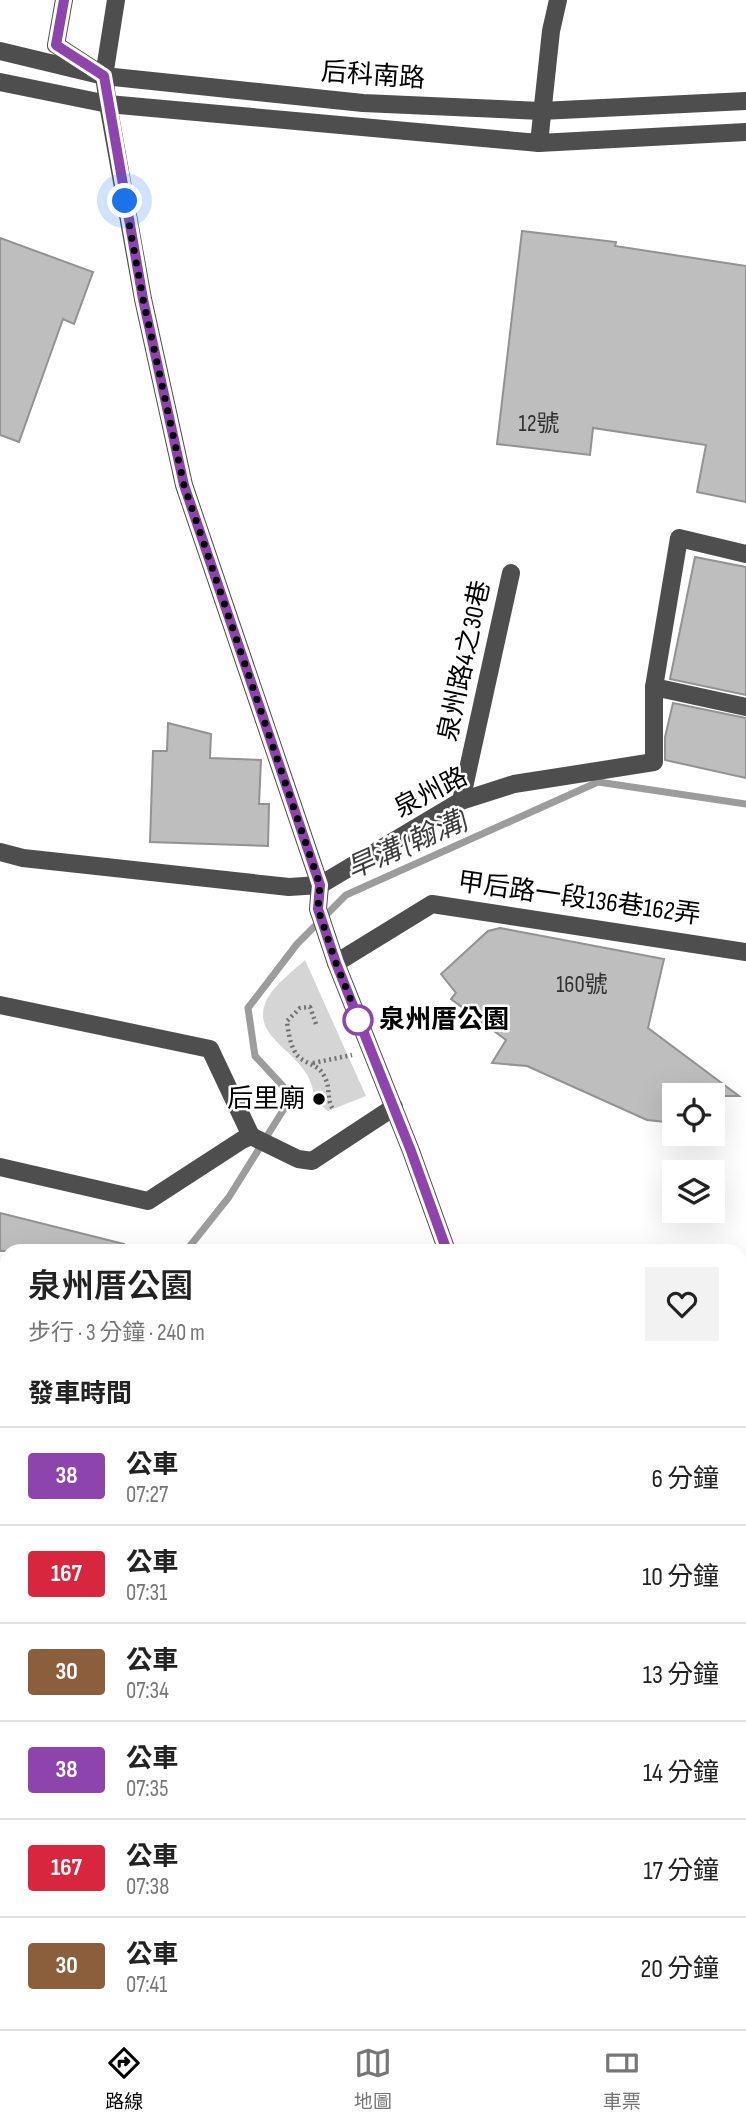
<!DOCTYPE html>
<html lang="zh-TW">
<head>
<meta charset="utf-8">
<style>
  :root { --surface:#fff; --page:#f2f2f2; --text:#222; --muted:#767676; --line:#e0e0e0; --accent:#000 }
  body { margin:0; font-family:"Sofia Sans Condensed","Noto Sans TC",sans-serif; background:var(--page); color:var(--text); height:100vh; display:flex; flex-direction:column; font-size:26px; white-space:nowrap }
  * { box-sizing:border-box; margin:0 }
  p { font-size:23px; color:var(--muted) }
  .icon { flex:none; width:38px; height:38px; fill:none; stroke:currentColor; stroke-width:2; stroke-linecap:round; stroke-linejoin:round }
  .map { position:relative; flex:1; overflow:hidden }
  .panel { position:absolute; left:0px; top:1244px; width:747px; height:786px; display:flex; flex-direction:column; background:var(--surface); border-radius:21px 21px 0 0; box-shadow:0 7px 28px #0002 }
  .panel>* { flex:none }
  .badge { padding:0 14px; border-radius:5px; font-size:24px; line-height:46px }
  .buttons { position:absolute; left:662px; top:1083px; display:grid; gap:14px }
  .buttons a { display:grid; place-items:center; width:63px; height:63px; border-radius:0px; background:var(--surface); box-shadow:0 7px 28px #0002; font-size:35px }
  .you { position:absolute; width:35px; height:35px; margin:-18px; border:5px solid #fff; border-radius:50%; background:#1a73e8; box-shadow:0 0 0 10px #1a73e833 }
  .map>.badge { position:absolute; translate:-50% -50%; box-shadow:0 0 0 4px #fff }
  h2 { padding:0 28px; font-size:26px; line-height:63px }
  .round { display:grid; place-items:center; flex:none; width:74px; height:74px; border-radius:0px; background:var(--page) }
  .overview { display:flex; align-items:center; justify-content:space-between; height:119px; padding:0 28px }
  h1 { font-size:33px; font-weight:600; line-height:52px }
  ul { padding:0; list-style:none }
  li { display:flex; align-items:center; gap:21px; height:98px; padding:0 28px; border-top:2px solid var(--line) }
  li div { flex:1 }
  li b { display:block; font-size:26px }
  li em { font-style:normal }
  li .badge { min-width:77px; font-weight:700; text-align:center }
  .dock { display:flex; justify-content:space-around; align-items:center; height:98px; border-top:2px solid var(--line); background:var(--surface); font-size:19px; color:var(--muted) }
  .dock a { display:grid; justify-items:center; gap:4px }
  .dock .current { color:var(--accent) }
  .map>svg:first-child { display:block }
  .green { fill:#d5d5d5 }
  .lines { fill:none; stroke-linecap:round; stroke-linejoin:round }
  .stream { stroke:#9c9c9c; stroke-width:7 }
  .building { fill:#bebebe; stroke:#929292; stroke-width:2 }
  .path { stroke:#707070; stroke-width:4.5; stroke-dasharray:2 3.5; stroke-linecap:butt }
  .minor { stroke:#4e4e4e; stroke-width:18 }
  .line-casing { stroke:#fff; stroke-width:16 }
  .line { stroke:#8e44ad; stroke-width:10 }
  .walk { stroke:#000; stroke-width:7; stroke-dasharray:0 12.6 }
  .stop-dot { fill:#fff; stroke:#8e44ad; stroke-width:3.5 }
  .poi-dot { fill:#000; stroke:#fff; stroke-width:2.5 }
  .labels { text-anchor:middle; dominant-baseline:central; stroke-width:5; stroke-linejoin:round; paint-order:stroke }
  .number-label { font-size:23px; fill:#303030 }
  .street-label { font-size:26px; fill:#000; stroke:#fff }
  .stop-label { font-size:26px; font-weight:bold; fill:#000; stroke:#fff; text-anchor:start }
  .poi-label { font-size:26px; fill:#000; stroke:#fff; text-anchor:end }
  .water-label { font-size:28px; font-style:italic; fill:#3d3d3d; stroke:#fff }
</style>
</head>
<body>
<div class="map">
<svg width="746" height="2029" viewBox="0 0 746 2029">
  <rect width="100%" height="100%" fill="#fff"/>
  <!-- green -->
  <path class="green" d="M305 960 366 1096 328 1111 314 1100C315 1054 251 1043 265 1004 271 987 292 972 305 960Z"/>
  <g class="lines">
    <!-- stream -->
    <g class="stream">
      <polyline points="186,1251 229,1197 292,1096 255,1056 248,1008 297,944 346,895 598,782 746,804"/>
      <polyline points="0,1486 7,1478"/>
      <polyline points="740,1773 746,1769"/>
      <polyline points="432,2029 436,2023"/>
    </g>
  </g>
  <!-- building -->
  <g class="building">
    <polygon points="522,231 616,242 615,246 746,266 746,502 697,492 706,445 593,428 590,455 497,444"/>
    <polygon points="0,238 93,272 74,324 63,319 19,442 0,435"/>
    <polygon points="695,557 746,567 746,695 670,679"/>
    <polygon points="673,703 746,718 746,778 665,760 665,737"/>
    <polygon points="168,723 211,734 210,758 261,760 259,804 269,804 268,846 150,842 153,751 167,751"/>
    <polygon points="500,928 664,959 648,1028 739,1096 674,1096 674,1123 647,1120 527,1066 492,1063 506,1040 451,999 456,993 441,974 488,931"/>
    <polygon points="0,1213 124,1244 123,1251 0,1251"/>
  </g>
  <g class="lines">
    <!-- path -->
    <g class="path">
      <path d="M316 1024 310 1007 300 1008 287 1021C288 1032 291 1051 300 1058 309 1065 320 1065 325 1078 331 1089 326 1099 333 1109"/>
      <polyline points="313,1063 352,1055"/>
    </g>
    <!-- minor -->
    <g class="minor">
      <polyline points="64,0 56,45 93,69"/>
      <polyline points="116,0 104,76 108,104 143,299 184,485 320,885 318,909 336,963 411,1151 447,1251"/>
      <polyline points="0,51 104,76 363,103 541,111 746,101"/>
      <polyline points="0,82 108,104 539,143 746,132"/>
      <polyline points="539,143 551,31 558,0"/>
      <polyline points="654,687 746,707"/>
      <polyline points="461,801 511,573"/>
      <polyline points="0,852 23,858 289,887 320,885 461,801 514,784 654,762 654,687 679,538 746,554"/>
      <polyline points="336,963 432,904 746,952"/>
      <polyline points="0,1005 210,1049 251,1136"/>
      <polyline points="251,1136 298,1159 312,1161 394,1107"/>
      <polyline points="0,1167 148,1201 242,1140 251,1136"/>
      <polyline points="740,1332 746,1334"/>
      <polyline points="0,1997 7,1999"/>
      <polyline points="99,2023 122,2029"/>
      <polyline points="700,2023 702,2029"/>
      <polyline points="153,2029 155,2023"/>
    </g>
  </g>
  <g class="lines">
    <!-- line casing -->
    <g class="line-casing">
      <polyline id="line" points="64,0 56,45 104,76 143,299 184,485 320,885 318,909 336,963 411,1151 447,1251"/>
    </g>
    <!-- line -->
    <use href="#line" class="line"/>
    <!-- walk -->
    <polyline class="walk" points="125,201 143,299 184,485 320,885 318,909 336,963 362,1028 358,1020"/>
  </g>
  <!-- markers -->
  <circle class="stop-dot" cx="358" cy="1020" r="14"/>
  <circle class="poi-dot" cx="319" cy="1099" r="7"/>
  <g class="labels">
    <!-- number labels -->
    <g class="number-label">
      <text x="539" y="424">12號</text>
      <text x="582" y="985">160號</text>
    </g>
    <!-- street labels -->
    <g class="street-label">
      <text transform="translate(373 76) rotate(4)">后科南路</text>
      <text transform="translate(465 661) rotate(-78)">泉州路4之30巷</text>
      <text transform="translate(431 793) rotate(-27)">泉州路</text>
      <text transform="translate(579 899) rotate(8)">甲后路一段136巷162弄</text>
    </g>
    <!-- stop labels -->
    <g class="stop-label">
      <text x="379" y="1020">泉州厝公園</text>
    </g>
    <!-- poi labels -->
    <g class="poi-label">
      <text x="305" y="1099">后里廟</text>
    </g>
    <!-- water labels -->
    <g class="water-label">
      <text transform="translate(407 845) rotate(-24)">旱溝 (翰溝)</text>
    </g>
  </g>
</svg>
<div class="buttons">
<a><svg class="icon" aria-label="locate" viewBox="0 0 24 24"><circle cx="12" cy="12" r="6"/><path d="M12 2v4M12 18v4M2 12h4M18 12h4"/></svg></a>
<a><svg class="icon" aria-label="layers" viewBox="0 0 24 24"><path d="M12 4l9 5-9 5-9-5zM3 14l9 5 9-5"/></svg></a>
</div>
<div class="you" style="left:125px;top:201px"></div>
<section class="panel">
<div class="overview"><div><h1>泉州厝公園</h1><p>步行 · 3 分鐘 · 240 m</p></div><a class="round"><svg class="icon" aria-label="heart" viewBox="0 0 24 24"><path d="M12 20l-8-8c-3-5 5-10 8-4 3-6 11-1 8 4z"/></svg></a></div>
<h2>發車時間</h2>
<ul>
<li><span class="badge" style="background:#8e44ad;color:#fff">38</span><div><b>公車</b><p>07:27</p></div><em>6 分鐘</em></li>
<li><span class="badge" style="background:#d7263d;color:#fff">167</span><div><b>公車</b><p>07:31</p></div><em>10 分鐘</em></li>
<li><span class="badge" style="background:#8b5e3c;color:#fff">30</span><div><b>公車</b><p>07:34</p></div><em>13 分鐘</em></li>
<li><span class="badge" style="background:#8e44ad;color:#fff">38</span><div><b>公車</b><p>07:35</p></div><em>14 分鐘</em></li>
<li><span class="badge" style="background:#d7263d;color:#fff">167</span><div><b>公車</b><p>07:38</p></div><em>17 分鐘</em></li>
<li><span class="badge" style="background:#8b5e3c;color:#fff">30</span><div><b>公車</b><p>07:41</p></div><em>20 分鐘</em></li>
</ul>
</section>
</div>
<nav class="dock">
<a class="current"><svg class="icon" aria-label="directions" viewBox="0 0 24 24"><path d="M12 3l9 9-9 9-9-9zM9 14v-3h6M13 9l2 2-2 2"/></svg>路線</a>
<a><svg class="icon" aria-label="map" viewBox="0 0 24 24"><path d="M3 6l6-2 6 2 6-2v14l-6 2-6-2-6 2zM9 4v14M15 6v14"/></svg>地圖</a>
<a><svg class="icon" aria-label="tickets" viewBox="0 0 24 24"><path d="M3 7h18v10H3zM15 7v10"/></svg>車票</a>
</nav>
</body>
</html>
